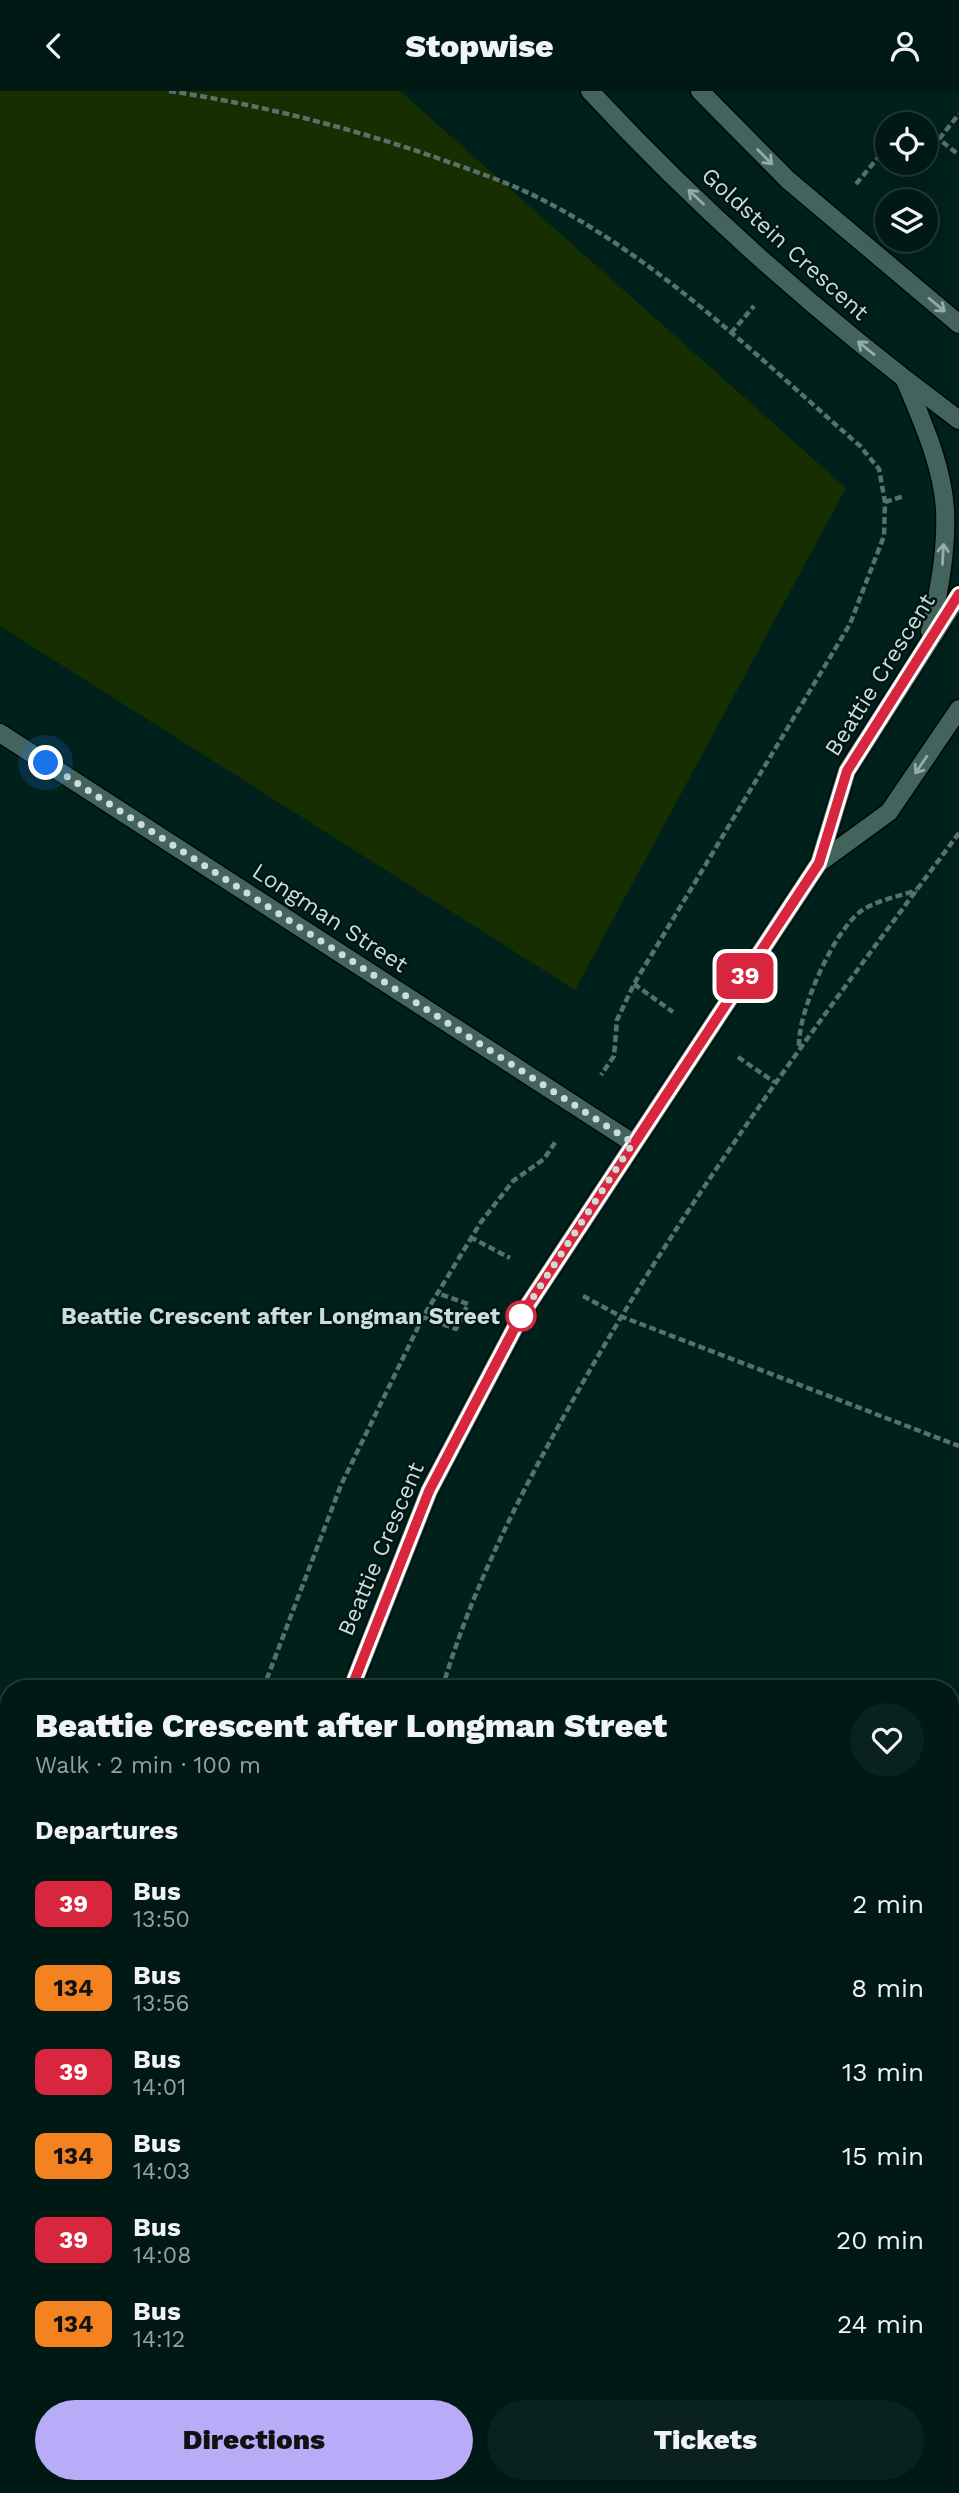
<!DOCTYPE html>
<html lang="en">
<head>
<meta charset="utf-8">
<style>
  :root { --surface:#001914; --page:#0a221d; --text:#f1f3f6; --muted:#95a0a0; --line:#223834; --accent:#b8abf7 }
  body { margin:0; font-family:"Work Sans",sans-serif; background:var(--page); color:var(--text); height:100vh; display:flex; flex-direction:column; font-size:26px; white-space:nowrap }
  * { box-sizing:border-box; margin:0 }
  p { font-size:23px; color:var(--muted) }
  .icon { flex:none; width:38px; height:38px; fill:none; stroke:currentColor; stroke-width:2; stroke-linecap:round; stroke-linejoin:round }
  .map { position:relative; flex:1; overflow:hidden }
  .side { position:absolute; left:0px; top:1589px; width:959px; height:814px; display:flex; flex-direction:column; background:var(--surface); border-radius:28px 28px 0 0; box-shadow:0 7px 28px #0002,0 0 0 2px var(--line) }
  .side>* { flex:none }
  .badge { padding:0 14px; border-radius:10px; font-size:24px; line-height:46px }
  .fabs { position:absolute; left:875px; top:21px; display:grid; gap:14px }
  .fabs a { display:grid; place-items:center; width:63px; height:63px; border-radius:50%; background:var(--surface); box-shadow:0 7px 28px #0002,0 0 0 2px var(--line); font-size:35px }
  .you { position:absolute; width:35px; height:35px; margin:-18px; border:5px solid #fff; border-radius:50%; background:#1a73e8; box-shadow:0 0 0 10px #1a73e833 }
  .map>.badge { position:absolute; translate:-50% -50%; box-shadow:0 0 0 4px #fff }
  h2 { padding:0 35px; font-size:26px; line-height:63px }
  .round { display:grid; place-items:center; flex:none; width:74px; height:74px; border-radius:37px; background:var(--page) }
  .summary { display:flex; align-items:center; justify-content:space-between; height:119px; padding:0 35px }
  h1 { font-size:33px; font-weight:800; line-height:52px }
  .cta { display:flex; gap:14px; margin-top:auto; padding:14px 35px }
  .cta a { flex:1; height:80px; border-radius:42px; background:var(--accent); color:#111; font-size:28px; font-weight:800; line-height:80px; text-align:center }
  .cta a+a { background:var(--page); color:var(--text) }
  ul { padding:0; list-style:none }
  li { display:flex; align-items:center; gap:21px; height:84px; padding:0 35px }
  li div { flex:1 }
  li b { display:block; font-size:26px }
  li em { font-style:normal }
  li .badge { min-width:77px; font-weight:700; text-align:center }
  header { display:flex; justify-content:space-between; align-items:center; height:91px; padding:0 35px; background:var(--surface); font-size:32px; font-weight:800 }
  .map>svg:first-child { display:block }
  .green { fill:#162e00 }
  .lines { fill:none; stroke-linecap:round; stroke-linejoin:round }
  .minor-casing { stroke:#000906; stroke-width:21 }
  .tertiary-casing { stroke:#000906; stroke-width:21 }
  .path { stroke:#57716c; stroke-width:4.5; stroke-dasharray:7 3.5; stroke-linecap:butt }
  .minor { stroke:#42645c; stroke-width:18 }
  .tertiary { stroke:#42645c; stroke-width:18 }
  .oneway { stroke:#94ada6 }
  .line-casing { stroke:#fff; stroke-width:16 }
  .line { stroke:#d7263d; stroke-width:10 }
  .walk { stroke:#cbddd8; stroke-width:7; stroke-dasharray:0 12.6 }
  .stop-dot { fill:#fff; stroke:#d7263d; stroke-width:3.5 }
  .labels { text-anchor:middle; dominant-baseline:central; stroke-width:5; stroke-linejoin:round; paint-order:stroke }
  .street-label { font-size:23px; fill:#cbddd8; stroke:#001612 }
  .stop-label { font-size:23px; font-weight:bold; fill:#cbddd8; stroke:#001612; text-anchor:end }
</style>
</head>
<body>
<header><svg class="icon" aria-label="back" viewBox="0 0 24 24"><path d="M15 5l-7 7 7 7"/></svg>Stopwise<svg class="icon" aria-label="person" viewBox="0 0 24 24"><circle cx="12" cy="8" r="4"/><path d="M4 21q1-7 8-7t8 7"/></svg></header>
<div class="map">
<svg width="959" height="2402" viewBox="0 0 959 2402">
  <rect width="100%" height="100%" fill="#00211b"/>
  <!-- green -->
  <polygon class="green" points="0,0 400,0 846,397 575,899 0,535"/>
  <g class="lines">
    <!-- minor casing -->
    <g class="minor-casing">
      <g id="minor">
        <polyline points="0,642 633,1052"/>
        <polyline points="950,1966 959,1968"/>
        <polyline points="0,2146 9,2148"/>
        <polyline points="950,2272 959,2270"/>
        <polyline points="862,2402 865,2394"/>
      </g>
    </g>
    <!-- tertiary casing -->
    <g class="tertiary-casing">
      <g id="tertiary">
        <path d="M590 0C702 121 827 231 959 329"/>
        <polyline points="700,0 788,89 959,233"/>
        <path d="M905 289C922 330 942 373 945 418 947 459 939 500 930 540"/>
        <polyline points="819,772 889,721 959,618"/>
        <polyline points="351,1598 429,1400 522,1223 819,772 847,680 959,504"/>
        <polyline points="102,2402 105,2394"/>
      </g>
    </g>
    <!-- path -->
    <g class="path">
      <path d="M169 0C262 14 352 37 440 68 474 80 507 91 539 107 659 168 759 267 860 355L879 378 885 411 884 445 850 533 634 893 617 929 614 965 601 984"/>
      <polyline points="907,33 912,27 920,33"/>
      <polyline points="926,38 959,64"/>
      <polyline points="939,48 959,23"/>
      <polyline points="856,93 887,56"/>
      <polyline points="731,242 754,215"/>
      <polyline points="885,411 904,405"/>
      <polyline points="634,893 673,921"/>
      <path d="M799 955C798 921 833 841 861 820 875 810 900 805 917 799"/>
      <polyline points="738,966 774,991"/>
      <polyline points="470,1146 510,1167"/>
      <polyline points="583,1205 620,1225 959,1355"/>
      <polyline points="423,1226 456,1238 468,1213 437,1202"/>
      <polyline points="263,1598 341,1394 423,1226 481,1131 513,1090 544,1068 556,1050"/>
      <path d="M442 1598C472 1497 521 1401 573 1309 685 1108 822 926 959 742"/>
      <polyline points="15,2402 18,2394"/>
      <polyline points="192,2402 195,2394"/>
    </g>
    <!-- minor -->
    <use href="#minor" class="minor"/>
    <!-- tertiary -->
    <use href="#tertiary" class="tertiary"/>
  </g>
  <!-- one-way arrows -->
  <defs><path id="oneway-shaft" d="M-6 0H5M1.5-3L5.5 0L1.5 3" fill="none" stroke-width="1.6" stroke-linecap="round" stroke-linejoin="round" transform="scale(1.75)"/></defs>
  <g class="oneway">
    <use href="#oneway-shaft" transform="translate(765 66) rotate(45)"/>
    <use href="#oneway-shaft" transform="translate(696 106) rotate(-137)"/>
    <use href="#oneway-shaft" transform="translate(937 214) rotate(40)"/>
    <use href="#oneway-shaft" transform="translate(866 257) rotate(-141)"/>
    <use href="#oneway-shaft" transform="translate(943 463) rotate(-87)"/>
    <use href="#oneway-shaft" transform="translate(921 674) rotate(124)"/>
  </g>
  <g class="lines">
    <!-- line casing -->
    <g class="line-casing">
      <polyline id="line" points="351,1598 429,1400 522,1223 819,772 847,680 959,503"/>
    </g>
    <!-- line -->
    <use href="#line" class="line"/>
    <!-- walk -->
    <polyline class="walk" points="46,672 633,1052 521,1225"/>
  </g>
  <!-- markers -->
  <circle class="stop-dot" cx="521" cy="1225" r="14"/>
  <g class="labels">
    <!-- street labels -->
    <g class="street-label">
      <text transform="translate(785 153) rotate(42)">Goldstein Crescent</text>
      <text transform="translate(880 584) rotate(-58)">Beattie Crescent</text>
      <text transform="translate(330 827) rotate(33)">Longman Street</text>
      <text transform="translate(381 1458) rotate(-67)">Beattie Crescent</text>
    </g>
    <!-- stop labels -->
    <g class="stop-label">
      <text x="500" y="1225">Beattie Crescent after Longman Street</text>
    </g>
  </g>
</svg>
<div class="fabs">
<a><svg class="icon" aria-label="locate" viewBox="0 0 24 24"><circle cx="12" cy="12" r="6"/><path d="M12 2v4M12 18v4M2 12h4M18 12h4"/></svg></a>
<a><svg class="icon" aria-label="layers" viewBox="0 0 24 24"><path d="M12 4l9 5-9 5-9-5zM3 14l9 5 9-5"/></svg></a>
</div>
<div class="you" style="left:46px;top:672px"></div>
<b class="badge" style="left:745px;top:885px;background:#d7263d;color:#fff">39</b>
<section class="side">
<div class="summary"><div><h1>Beattie Crescent after Longman Street</h1><p>Walk · 2 min · 100 m</p></div><a class="round"><svg class="icon" aria-label="heart" viewBox="0 0 24 24"><path d="M12 20l-8-8c-3-5 5-10 8-4 3-6 11-1 8 4z"/></svg></a></div>
<h2>Departures</h2>
<ul>
<li><span class="badge" style="background:#d7263d;color:#fff">39</span><div><b>Bus</b><p>13:50</p></div><em>2 min</em></li>
<li><span class="badge" style="background:#f58220;color:#111">134</span><div><b>Bus</b><p>13:56</p></div><em>8 min</em></li>
<li><span class="badge" style="background:#d7263d;color:#fff">39</span><div><b>Bus</b><p>14:01</p></div><em>13 min</em></li>
<li><span class="badge" style="background:#f58220;color:#111">134</span><div><b>Bus</b><p>14:03</p></div><em>15 min</em></li>
<li><span class="badge" style="background:#d7263d;color:#fff">39</span><div><b>Bus</b><p>14:08</p></div><em>20 min</em></li>
<li><span class="badge" style="background:#f58220;color:#111">134</span><div><b>Bus</b><p>14:12</p></div><em>24 min</em></li>
</ul>
<div class="cta"><a>Directions</a><a>Tickets</a></div>
</section>
</div>
</body>
</html>
